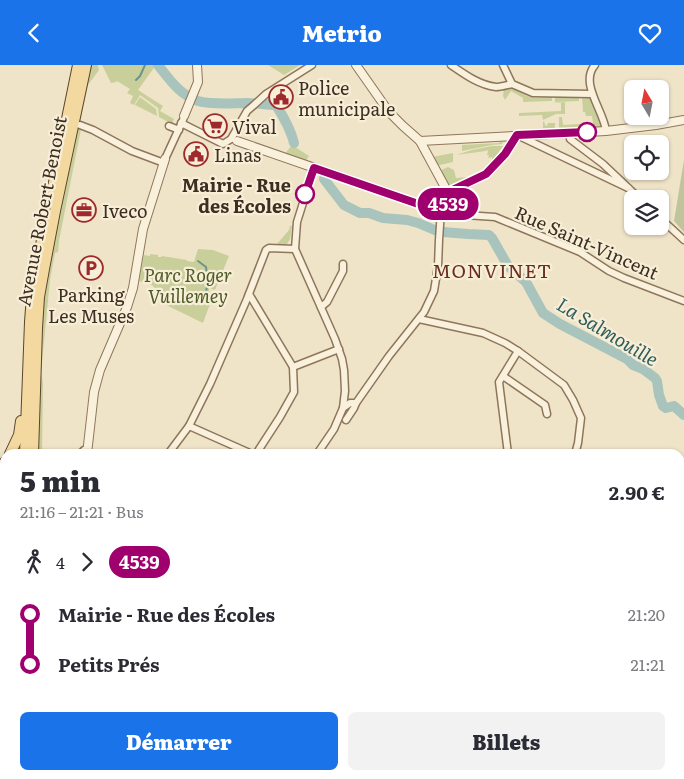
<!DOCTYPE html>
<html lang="fr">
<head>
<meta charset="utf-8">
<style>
  :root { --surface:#fff; --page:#f2f2f3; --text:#2b2b33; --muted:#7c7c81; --accent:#1a73e8 }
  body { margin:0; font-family:Literata,serif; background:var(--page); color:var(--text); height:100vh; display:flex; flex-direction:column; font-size:19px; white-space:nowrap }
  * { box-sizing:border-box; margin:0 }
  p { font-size:16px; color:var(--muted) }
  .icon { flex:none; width:28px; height:28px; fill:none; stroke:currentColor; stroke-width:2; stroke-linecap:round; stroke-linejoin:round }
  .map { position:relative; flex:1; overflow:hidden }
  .sheet { position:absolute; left:0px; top:384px; width:685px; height:331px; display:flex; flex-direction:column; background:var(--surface); border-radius:15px 15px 0 0; box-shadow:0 1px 4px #0004 }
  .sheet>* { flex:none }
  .badge { padding:0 10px; border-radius:16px; font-size:18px; line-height:32px }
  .needle { width:32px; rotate:350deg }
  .buttons { position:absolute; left:624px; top:15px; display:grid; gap:10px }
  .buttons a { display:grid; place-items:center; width:45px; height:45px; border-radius:8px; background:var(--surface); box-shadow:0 1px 4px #0004; font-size:25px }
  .map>.badge { position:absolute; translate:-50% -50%; box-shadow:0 0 0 2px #fff }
  .legs { display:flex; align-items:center; gap:8px; height:55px; padding:0 20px; font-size:16px }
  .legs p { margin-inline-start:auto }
  .overview { display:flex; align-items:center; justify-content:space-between; height:85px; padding:0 20px }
  h1 { font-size:28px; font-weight:800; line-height:38px }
  .action { display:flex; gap:10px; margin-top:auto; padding:10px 20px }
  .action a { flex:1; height:58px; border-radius:8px; background:var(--accent); color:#fff; font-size:20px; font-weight:800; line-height:58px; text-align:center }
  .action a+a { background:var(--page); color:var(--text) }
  ul { padding:0 20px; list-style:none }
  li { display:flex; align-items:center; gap:18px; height:50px; font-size:19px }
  li i { display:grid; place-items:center; width:8px; height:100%; margin:0 6px; background:currentColor }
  li i::after { content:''; width:12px; height:12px; margin:-6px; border:4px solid; border-radius:50%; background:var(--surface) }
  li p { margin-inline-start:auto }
  li:first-child i { background:linear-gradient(#0000 50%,currentColor 0) }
  li:last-child i { background:linear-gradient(currentColor 50%,#0000 0) }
  header { display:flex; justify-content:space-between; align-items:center; height:65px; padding:0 20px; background:var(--accent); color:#fff; font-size:22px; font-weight:800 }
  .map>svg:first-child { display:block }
  .green { fill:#c9cf9b }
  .cemetery { fill:#bfc49a }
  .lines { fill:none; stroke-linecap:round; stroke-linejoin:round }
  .stream { stroke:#6f938a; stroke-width:2 }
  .river { stroke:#a9c4bc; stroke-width:10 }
  .minor-casing { stroke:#8d765c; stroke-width:9 }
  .tertiary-casing { stroke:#8d765c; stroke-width:10 }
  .primary-casing { stroke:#5b4430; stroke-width:12 }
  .trunk-casing { stroke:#5b4430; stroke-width:14 }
  .minor { stroke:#faf1dc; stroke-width:6 }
  .tertiary { stroke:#faf1dc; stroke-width:8 }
  .primary { stroke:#f3d9a0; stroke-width:10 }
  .trunk { stroke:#eabe7c; stroke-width:11 }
  .line-1-casing { stroke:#fff; stroke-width:11 }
  .line-1 { stroke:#a0006e; stroke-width:8 }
  .stop-1-dot { fill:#fff; stroke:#a0006e; stroke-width:2.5 }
  .labels { text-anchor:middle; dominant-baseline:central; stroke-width:4.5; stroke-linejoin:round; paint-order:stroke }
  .poi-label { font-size:18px; fill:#3d2e20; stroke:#f7eed8; text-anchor:start }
  .stop-label { font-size:18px; font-weight:bold; fill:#3d2e20; stroke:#f7eed8; text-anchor:end }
  .street-label { font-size:18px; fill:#3d2e20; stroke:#f7eed8 }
  .park-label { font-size:18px; font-style:italic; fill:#4d5a26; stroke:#f7eed8 }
  .neighbourhood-label { font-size:19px; letter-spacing:1px; fill:#6b2e1e; stroke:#f7eed8 }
  .water-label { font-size:19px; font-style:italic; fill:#2f5d5a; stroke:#f7eed8 }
</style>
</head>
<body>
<header><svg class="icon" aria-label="back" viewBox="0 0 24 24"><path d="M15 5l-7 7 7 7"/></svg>Metrio<svg class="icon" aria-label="heart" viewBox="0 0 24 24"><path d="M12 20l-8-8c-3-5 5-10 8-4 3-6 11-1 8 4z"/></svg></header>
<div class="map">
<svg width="684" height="714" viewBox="0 0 684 714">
  <rect width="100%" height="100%" fill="#f0e4c8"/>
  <!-- green -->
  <g class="green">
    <polygon points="90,0 98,0 99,5 88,20 79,63 81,64 59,176 58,187 55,188 50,215 41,308 43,318 42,389 36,389 39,275 46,211"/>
    <polygon points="102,0 156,0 138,25 163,41 160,46 174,54 172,59 159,52 158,43 140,30 134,40 130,38 133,31 127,28 130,24 117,16 116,17 111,18"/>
    <polygon points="268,0 300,0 284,10"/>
    <polygon points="510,22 527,31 534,33 552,32 552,36 523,37 523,33 511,26 505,35 503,31 504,24"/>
    <polygon points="140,32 156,44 157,51 135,40"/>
    <polygon points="555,32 579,32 579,36 555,37"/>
    <polygon points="582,32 586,31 590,33 600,55 601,60 599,63 559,65 559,52 562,52 563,60 593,58 592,51 586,51 585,47 583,47"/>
    <polygon points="565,37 565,49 556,49 543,55 542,50 519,51 519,48 561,46 561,38 552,38"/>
    <polygon points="544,56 545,60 547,61 548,58 555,58 555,64 519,66 519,65 543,63 543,57"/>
    <polygon points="500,77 503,77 502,79 492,80 462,86 462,80 499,78"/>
    <polygon points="292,80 309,91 306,96 286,89 287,86"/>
    <polygon points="492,81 503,81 495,92 494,97 492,96 492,92 488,93 489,90 487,90 488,86 486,85 486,86 456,90 472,85"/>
    <polygon points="453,88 453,97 436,101 432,92"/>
    <polygon points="448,102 454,105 456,113 470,112 450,122 445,119 439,106"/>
    <polygon points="290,161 292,161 290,174 287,179 277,179 289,165"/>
    <polygon points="198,184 213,185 229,191 215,225 209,223 210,239 203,258 164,239 168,229 156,224 152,220 139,216 144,190 150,191 150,189 158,190 158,192 161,192 162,191 187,195 187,196 194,197"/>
    <polygon points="0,423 5,424 5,457 2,447 0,445"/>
    <polygon points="5,463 5,511 0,509 0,468 2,468"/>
    <polygon points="5,519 5,551 0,547 0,521"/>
    <polygon points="0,559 5,565 5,640 0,638"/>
    <polygon points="680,584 684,585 684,695 680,694"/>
    <polygon points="0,676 5,679 5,710 7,714 0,714"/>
    <polygon points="42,710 73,710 83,714 41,714"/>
    <polygon points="147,710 221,710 223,714 155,714 147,711"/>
    <polygon points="233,710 258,710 262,714 236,714"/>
    <polygon points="491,710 575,710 573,714 489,714"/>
  </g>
  <!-- cemetery -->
  <polygon class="cemetery" points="684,95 684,167 674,156"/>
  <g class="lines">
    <!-- stream -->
    <g class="stream">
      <polyline points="136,15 140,11 145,0"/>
      <path d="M198 196 206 202C207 207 207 224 206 228"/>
    </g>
    <!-- river -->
    <g class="river">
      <path d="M158 0C169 14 180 30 198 36 212 40 233 38 248 38 257 38 267 40 276 40 283 51 291 65 294 78"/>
      <polyline points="325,110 324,114 344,140 360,148 369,148 383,153 407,155 418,158 437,166"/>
      <polyline points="443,167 468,169 489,170 492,173 508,201 526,217 543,248 560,259 627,294 633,300 643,304 655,313 657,316 659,330 663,341 666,343 674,341 684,350"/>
    </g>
    <!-- minor casing -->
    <g class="minor-casing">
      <g id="minor">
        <path d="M451 0C464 9 479 20 496 22 501 22 507 20 512 19"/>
        <polyline points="503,0 512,19 533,28 592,29"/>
        <path d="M595 0C579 18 604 46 606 66"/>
        <polyline points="181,58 223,79 231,74"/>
        <polyline points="80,60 93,65 132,86 164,98"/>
        <polyline points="169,61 179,65"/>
        <polyline points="569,68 570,74 603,99 640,134"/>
        <polyline points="517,70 628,123"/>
        <polyline points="231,74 247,46 254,40 266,29 312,0"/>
        <polyline points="165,94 183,55"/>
        <polyline points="314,103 297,157 295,184 335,274 342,294 344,305 345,326 343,343"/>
        <polyline points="447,145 465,150 495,152 580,187 609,206 624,213 684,236"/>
        <polyline points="660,153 684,175"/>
        <polyline points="249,229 293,302 294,327 280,352 256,389"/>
        <polyline points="321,242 327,237 343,206 343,199"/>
        <polyline points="419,254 483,268 505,278 518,286 564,320 573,335 581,353 578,378 575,389"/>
        <polyline points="293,302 339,284"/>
        <polyline points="503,311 545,340 547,349"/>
        <polyline points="346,355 354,343 356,338"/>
        <polyline points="189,361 252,389"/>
        <polyline points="80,389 84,385 87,385"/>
        <polyline points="168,389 189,361 210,319 247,234 266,185 269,183 295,184"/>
        <polyline points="317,389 334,364 343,343 350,338 356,338 389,291 424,247 434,226 438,201 439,175 441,145"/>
        <polyline points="508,389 499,317 518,286"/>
        <polyline points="680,437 684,438"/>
        <polyline points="680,532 684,534"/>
        <polyline points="381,710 390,714"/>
        <polyline points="476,710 484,714"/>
      </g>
    </g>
    <!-- tertiary casing -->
    <g class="tertiary-casing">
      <g id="tertiary">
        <polyline points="184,51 198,17 197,0"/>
        <polyline points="237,76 430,143 447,145 448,137 446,124 420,76 403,61 389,47 356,0"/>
        <polyline points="420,76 606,66 656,60 684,55"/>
        <polyline points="446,129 486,109 505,89 517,70"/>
        <polyline points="87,389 94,327 100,305 127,242 133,223 143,164 165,94"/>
        <polyline points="0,513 5,514"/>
        <polyline points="328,710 329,714"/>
      </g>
    </g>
    <!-- primary casing -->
    <g class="primary-casing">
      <g id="primary">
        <polyline points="50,137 78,0"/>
        <polyline points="10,389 19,370 21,356"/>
        <polyline points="25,389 30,257 32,230 36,203 45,161"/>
        <polyline points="33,389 37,263 39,232 44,204 55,146 86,0"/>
        <polyline points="0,403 5,397"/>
        <polyline points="0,421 5,421"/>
        <polyline points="22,714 23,710"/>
        <polyline points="35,714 36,710"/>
      </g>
    </g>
    <!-- trunk casing -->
    <g class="trunk-casing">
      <g id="trunk">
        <polyline points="0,553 5,558"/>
        <polyline points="0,647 5,649"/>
        <polyline points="0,667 5,670"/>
        <polyline points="91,710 100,714"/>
        <polyline points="133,710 141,714"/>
        <polyline points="226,710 229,714"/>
        <polyline points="10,714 10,710"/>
      </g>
    </g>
    <!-- minor -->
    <use href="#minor" class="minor"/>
    <!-- tertiary -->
    <use href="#tertiary" class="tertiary"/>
    <!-- primary -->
    <use href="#primary" class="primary"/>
    <!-- trunk -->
    <use href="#trunk" class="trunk"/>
  </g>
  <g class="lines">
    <!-- line-1 casing -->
    <g class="line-1-casing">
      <polyline id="line-1" points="305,129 314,103 430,143 447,146 448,137 446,128 486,109 505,89 517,70 587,67"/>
    </g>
    <!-- line-1 -->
    <use href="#line-1" class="line-1"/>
  </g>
  <!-- icons -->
  <defs>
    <g id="civic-ring" transform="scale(1.25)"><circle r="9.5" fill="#f7eed8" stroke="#9e2a2b" stroke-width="1.5"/><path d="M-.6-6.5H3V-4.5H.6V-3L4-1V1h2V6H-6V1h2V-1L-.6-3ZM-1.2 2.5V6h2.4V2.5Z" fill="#9e2a2b"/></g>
    <g id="supermarket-ring" transform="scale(1.25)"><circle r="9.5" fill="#f7eed8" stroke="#9e2a2b" stroke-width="1.5"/><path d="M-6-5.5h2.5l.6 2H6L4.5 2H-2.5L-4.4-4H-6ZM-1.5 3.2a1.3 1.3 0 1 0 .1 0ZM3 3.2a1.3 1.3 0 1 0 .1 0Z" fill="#9e2a2b"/></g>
    <g id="office-ring" transform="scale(1.25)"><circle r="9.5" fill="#f7eed8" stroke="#9e2a2b" stroke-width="1.5"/><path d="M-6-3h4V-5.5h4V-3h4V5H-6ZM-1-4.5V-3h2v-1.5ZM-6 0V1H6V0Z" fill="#9e2a2b"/></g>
    <g id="parking-ring" transform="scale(1.25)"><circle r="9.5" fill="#f7eed8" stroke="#9e2a2b" stroke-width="1.5"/><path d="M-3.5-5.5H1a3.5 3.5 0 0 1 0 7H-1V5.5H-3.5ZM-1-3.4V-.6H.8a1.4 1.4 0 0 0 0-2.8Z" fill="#9e2a2b"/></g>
  </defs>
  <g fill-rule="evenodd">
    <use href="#civic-ring" x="281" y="32"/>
    <use href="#supermarket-ring" x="215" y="61"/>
    <use href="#civic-ring" x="196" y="89"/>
    <use href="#office-ring" x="84" y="145"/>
    <use href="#parking-ring" x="91" y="203"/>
  </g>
  <!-- markers -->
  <g class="stop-1-dot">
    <circle cx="587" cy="67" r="9"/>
    <circle cx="305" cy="129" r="9"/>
  </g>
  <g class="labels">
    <!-- poi labels -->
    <g class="poi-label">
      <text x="298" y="22">Police<tspan x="298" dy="21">municipale</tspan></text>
      <text x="232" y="61">Vival</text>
      <text x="214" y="89">Linas</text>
      <text x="102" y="145">Iveco</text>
      <text x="91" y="229" text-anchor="middle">Parking<tspan x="91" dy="21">Les Muses</tspan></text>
    </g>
    <!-- stop labels -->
    <g class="stop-label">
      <text x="291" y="119">Mairie - Rue<tspan x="291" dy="21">des Écoles</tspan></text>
    </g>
    <!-- street labels -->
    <g class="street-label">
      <text transform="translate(41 146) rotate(-79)">Avenue Robert Benoist</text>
      <text transform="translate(587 177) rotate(24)">Rue Saint-Vincent</text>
    </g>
    <!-- park labels -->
    <g class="park-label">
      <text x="188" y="209">Parc Roger<tspan x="188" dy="21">Vuillemey</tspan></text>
    </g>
    <!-- neighbourhood labels -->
    <g class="neighbourhood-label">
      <text x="492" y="205">MONVINET</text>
    </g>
    <!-- water labels -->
    <g class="water-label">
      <text transform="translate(608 266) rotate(31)">La Salmouille</text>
    </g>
  </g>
</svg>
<div class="buttons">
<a><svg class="needle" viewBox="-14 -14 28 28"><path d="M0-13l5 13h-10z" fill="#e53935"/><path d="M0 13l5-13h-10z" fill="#7c7c81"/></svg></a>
<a><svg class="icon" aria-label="locate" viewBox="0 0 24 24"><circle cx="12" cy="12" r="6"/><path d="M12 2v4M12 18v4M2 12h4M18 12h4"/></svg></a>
<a><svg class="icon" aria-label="layers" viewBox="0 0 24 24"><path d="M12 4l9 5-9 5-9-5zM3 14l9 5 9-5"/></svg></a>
</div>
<b class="badge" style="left:448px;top:139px;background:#a0006e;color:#fff">4539</b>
<section class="sheet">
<div class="overview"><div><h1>5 min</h1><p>21:16 – 21:21 · Bus</p></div><b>2.90 €</b></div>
<div class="legs"><svg class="icon" aria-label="walk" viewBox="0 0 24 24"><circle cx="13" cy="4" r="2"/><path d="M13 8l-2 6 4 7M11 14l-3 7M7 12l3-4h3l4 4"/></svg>4<svg class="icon" aria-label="forward" viewBox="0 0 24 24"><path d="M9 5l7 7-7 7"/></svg><b class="badge" style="background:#a0006e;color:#fff">4539</b></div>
<ul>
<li><i style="color:#a0006e"></i><b>Mairie - Rue des Écoles</b><p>21:20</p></li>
<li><i style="color:#a0006e"></i><b>Petits Prés</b><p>21:21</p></li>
</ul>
<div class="action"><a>Démarrer</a><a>Billets</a></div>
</section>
</div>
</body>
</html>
